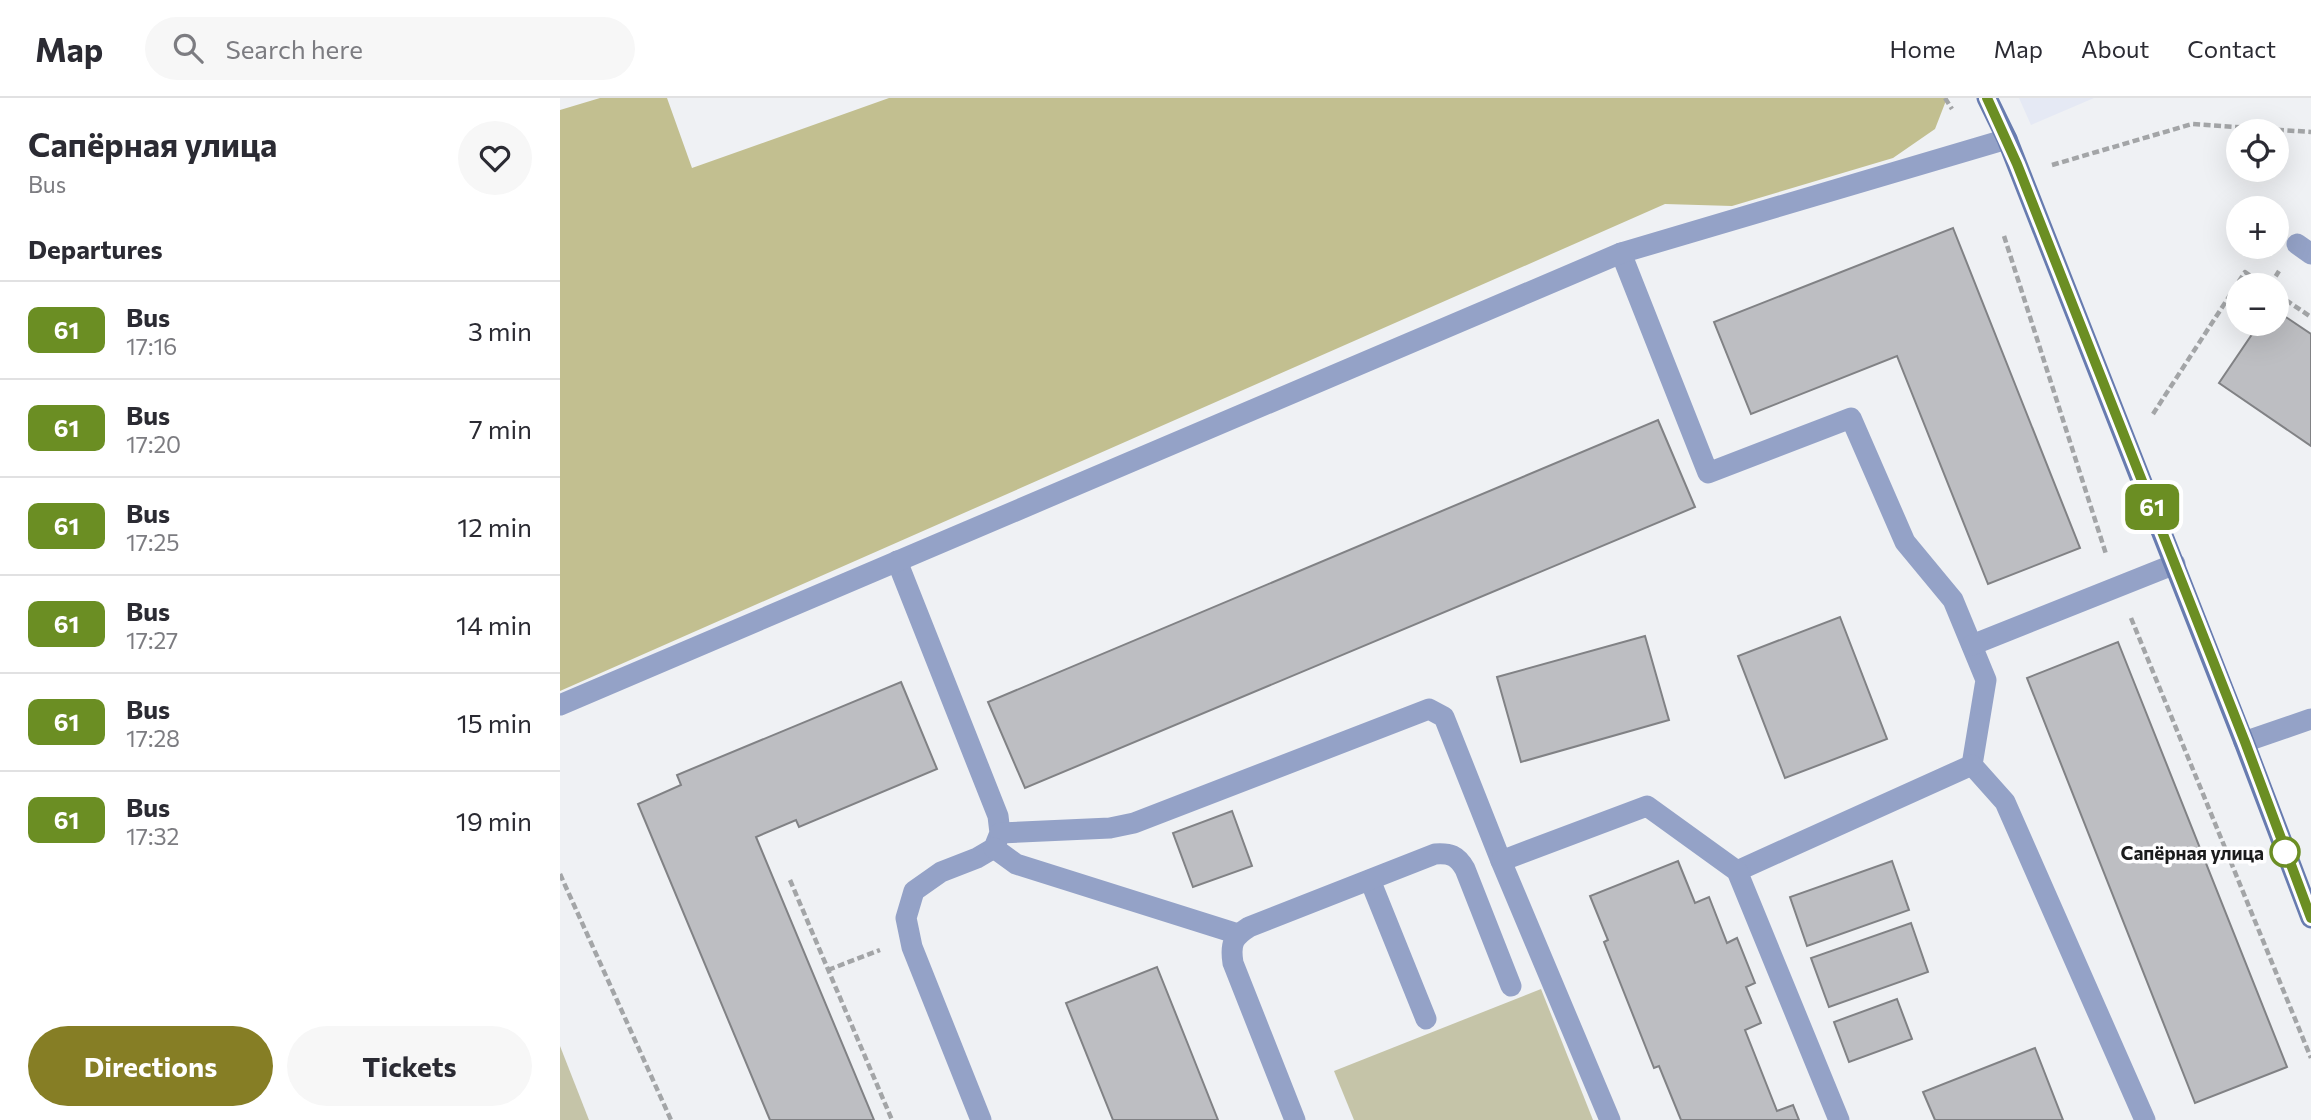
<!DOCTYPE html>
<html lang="en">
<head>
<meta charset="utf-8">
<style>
  :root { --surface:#fff; --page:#f7f7f7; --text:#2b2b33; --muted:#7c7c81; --line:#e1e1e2; --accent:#867e25 }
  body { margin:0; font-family:Commissioner,sans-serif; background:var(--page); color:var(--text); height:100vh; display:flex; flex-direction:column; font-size:26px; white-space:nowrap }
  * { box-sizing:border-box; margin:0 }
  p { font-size:23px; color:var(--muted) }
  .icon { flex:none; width:38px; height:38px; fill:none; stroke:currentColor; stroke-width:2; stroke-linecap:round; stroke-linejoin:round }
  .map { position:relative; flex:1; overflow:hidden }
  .sheet { display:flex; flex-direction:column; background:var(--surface); width:560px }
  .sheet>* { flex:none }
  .badge { padding:0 14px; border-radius:10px; font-size:24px; line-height:46px }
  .buttons { position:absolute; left:1666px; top:21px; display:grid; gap:14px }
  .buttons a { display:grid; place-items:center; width:63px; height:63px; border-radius:50%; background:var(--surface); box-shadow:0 7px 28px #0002; font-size:35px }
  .map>.badge { position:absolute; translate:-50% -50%; box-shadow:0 0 0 4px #fff }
  h2 { padding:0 28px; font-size:26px; line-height:63px }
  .round { display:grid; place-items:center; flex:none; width:74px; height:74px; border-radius:37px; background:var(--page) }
  .headline { display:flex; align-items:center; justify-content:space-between; height:119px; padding:0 28px }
  h1 { font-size:33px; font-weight:700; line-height:52px }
  .button { display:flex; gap:14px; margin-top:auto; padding:14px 28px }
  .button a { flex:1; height:80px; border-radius:42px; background:var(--accent); color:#fff; font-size:28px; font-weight:700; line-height:80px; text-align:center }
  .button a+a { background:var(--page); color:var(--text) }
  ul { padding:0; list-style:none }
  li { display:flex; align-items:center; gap:21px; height:98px; padding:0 28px; border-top:2px solid var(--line) }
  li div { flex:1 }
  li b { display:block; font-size:26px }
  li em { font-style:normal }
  li .badge { min-width:77px; font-weight:700; text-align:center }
  header { display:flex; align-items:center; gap:42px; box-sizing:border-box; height:98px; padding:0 35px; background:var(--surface); border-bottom:2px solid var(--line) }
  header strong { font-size:33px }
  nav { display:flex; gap:38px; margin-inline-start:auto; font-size:24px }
  .search { width:490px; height:63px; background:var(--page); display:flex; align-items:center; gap:18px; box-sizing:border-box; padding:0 24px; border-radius:38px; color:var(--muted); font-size:26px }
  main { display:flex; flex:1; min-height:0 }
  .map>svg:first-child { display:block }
  .built { fill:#e5e9f4 }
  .green { fill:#c5c4a8 }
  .forest { fill:#c2bf90 }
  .building { fill:#bdbec2; stroke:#818285; stroke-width:2 }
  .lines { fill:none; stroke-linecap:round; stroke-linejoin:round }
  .path { stroke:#a3a5a7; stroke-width:4.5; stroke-dasharray:7 3.5; stroke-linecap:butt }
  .lane { stroke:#94a2c7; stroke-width:21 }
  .street { stroke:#94a2c7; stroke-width:21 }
  .secondary { stroke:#687cb0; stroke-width:21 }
  .line-casing { stroke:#fff; stroke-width:16 }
  .line { stroke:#6b8e23; stroke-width:10 }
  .stop-dot { fill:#fff; stroke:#6b8e23; stroke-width:3.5 }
  .labels { text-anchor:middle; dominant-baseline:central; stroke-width:7; stroke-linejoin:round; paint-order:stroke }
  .stop-label { font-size:19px; font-weight:bold; fill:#1a1b1c; stroke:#fefeff; text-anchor:end }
</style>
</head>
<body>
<header>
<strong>Map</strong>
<div class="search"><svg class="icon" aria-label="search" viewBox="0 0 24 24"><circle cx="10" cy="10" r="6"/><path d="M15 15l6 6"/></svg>Search here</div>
<nav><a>Home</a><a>Map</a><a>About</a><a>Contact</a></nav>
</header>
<main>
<section class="sheet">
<div class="headline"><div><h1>Сапёрная улица</h1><p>Bus</p></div><a class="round"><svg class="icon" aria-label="heart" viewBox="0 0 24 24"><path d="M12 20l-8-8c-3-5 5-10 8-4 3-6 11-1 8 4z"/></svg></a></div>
<h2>Departures</h2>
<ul>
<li><span class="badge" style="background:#6b8e23;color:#fff">61</span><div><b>Bus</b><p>17:16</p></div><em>3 min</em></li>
<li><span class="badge" style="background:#6b8e23;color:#fff">61</span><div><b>Bus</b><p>17:20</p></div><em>7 min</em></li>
<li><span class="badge" style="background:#6b8e23;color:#fff">61</span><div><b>Bus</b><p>17:25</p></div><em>12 min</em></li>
<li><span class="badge" style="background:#6b8e23;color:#fff">61</span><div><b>Bus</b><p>17:27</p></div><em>14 min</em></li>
<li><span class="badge" style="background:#6b8e23;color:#fff">61</span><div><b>Bus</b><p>17:28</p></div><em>15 min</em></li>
<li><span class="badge" style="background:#6b8e23;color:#fff">61</span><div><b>Bus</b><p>17:32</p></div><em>19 min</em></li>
</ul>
<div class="button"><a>Directions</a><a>Tickets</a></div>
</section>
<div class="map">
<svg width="1751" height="1022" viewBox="0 0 1751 1022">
  <rect width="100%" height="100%" fill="#eff1f4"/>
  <!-- built -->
  <polygon class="built" points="1459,0 1534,0 1471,27"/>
  <!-- green -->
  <g class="green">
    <polygon points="981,891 1033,1022 794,1022 774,973"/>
    <polygon points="0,948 29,1022 0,1022"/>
  </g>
  <!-- forest -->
  <polygon class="forest" points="40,0 107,0 132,70 329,0 1387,0 1375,31 1333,60 1172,108 1105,106 0,593 0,12"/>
  <!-- building -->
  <g class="building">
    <polygon points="1393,130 1520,450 1428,486 1337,258 1191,316 1154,224"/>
    <polygon points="1717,213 1751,236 1751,348 1659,285 1699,226 1717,226"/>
    <polygon points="1098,322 1135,409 465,690 428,604"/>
    <polygon points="1280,519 1327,641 1225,680 1178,558"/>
    <polygon points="1085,538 1109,622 961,664 937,579"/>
    <polygon points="1558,544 1727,969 1635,1005 1467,580"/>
    <polygon points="341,584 377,671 239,729 236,722 196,739 314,1022 210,1022 78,706 121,687 117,677"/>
    <polygon points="672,713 692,768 633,789 613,735"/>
    <polygon points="1118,763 1135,805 1149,799 1167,845 1177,840 1195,885 1186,889 1201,925 1185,932 1217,1013 1233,1007 1239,1022 1121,1022 1099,968 1094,970 1044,844 1048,842 1030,798"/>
    <polygon points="1332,763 1349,812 1247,848 1230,799"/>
    <polygon points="1351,825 1368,874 1269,909 1251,860"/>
    <polygon points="597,869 629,949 658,1022 553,1022 506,905"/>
    <polygon points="1337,901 1352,941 1289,964 1274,924"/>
    <polygon points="1475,950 1503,1022 1375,1022 1363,994"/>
  </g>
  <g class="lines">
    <!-- path -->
    <g class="path">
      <polyline points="1385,0 1392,11"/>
      <polyline points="1492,67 1632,26 1751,34"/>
      <polyline points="1444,138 1546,456"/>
      <polyline points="1710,187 1719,173"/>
      <polyline points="1717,196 1751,219"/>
      <polyline points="1593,316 1685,174 1704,187"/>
      <polyline points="1571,520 1751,960"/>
      <polyline points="0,776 111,1022"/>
      <polyline points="230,782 332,1022"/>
      <polyline points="268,872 320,852"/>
    </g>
    <!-- lane -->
    <g class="lane">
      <polyline points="1737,146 1751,156"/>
      <polyline points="1061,155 1148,375 1291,320 1345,444 1393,502 1426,582 1412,667 1445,704 1585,1022"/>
      <polyline points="337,463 438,718 440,735 434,750 417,760 381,774 354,793 346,820 352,849 421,1022"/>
      <polyline points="1412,547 1615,466"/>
      <polyline points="0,607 1061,155 1447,41"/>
      <polyline points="440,735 550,730 574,725 869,611 884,619 941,763"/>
      <polyline points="434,750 456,766 678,836"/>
      <polyline points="1177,773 1412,667"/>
      <polyline points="810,782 866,921"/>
      <path d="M735 1022 673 865C670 846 673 839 689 829L875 756C890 755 897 757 905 771L951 888"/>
      <polyline points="1050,1022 941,763 1087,708 1177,773 1279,1022"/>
    </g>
    <!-- street -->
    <polyline class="street" points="1684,644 1751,621"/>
    <!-- secondary -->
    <polyline class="secondary" points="1427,0 1447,41 1684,644 1751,820"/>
  </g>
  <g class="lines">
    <!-- line casing -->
    <g class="line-casing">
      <polyline id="line" points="1427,0 1457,66 1685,644 1751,820"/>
    </g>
    <!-- line -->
    <use href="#line" class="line"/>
  </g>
  <!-- markers -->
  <circle class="stop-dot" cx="1725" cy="754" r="14"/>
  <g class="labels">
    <!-- stop labels -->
    <g class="stop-label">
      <text x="1704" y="754">Сапёрная улица</text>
    </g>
  </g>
</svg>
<div class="buttons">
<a><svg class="icon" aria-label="locate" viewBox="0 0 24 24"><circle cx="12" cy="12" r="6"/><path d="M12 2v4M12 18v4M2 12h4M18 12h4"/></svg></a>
<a>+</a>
<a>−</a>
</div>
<b class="badge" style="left:1592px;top:409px;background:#6b8e23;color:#fff">61</b>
</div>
</main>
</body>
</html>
